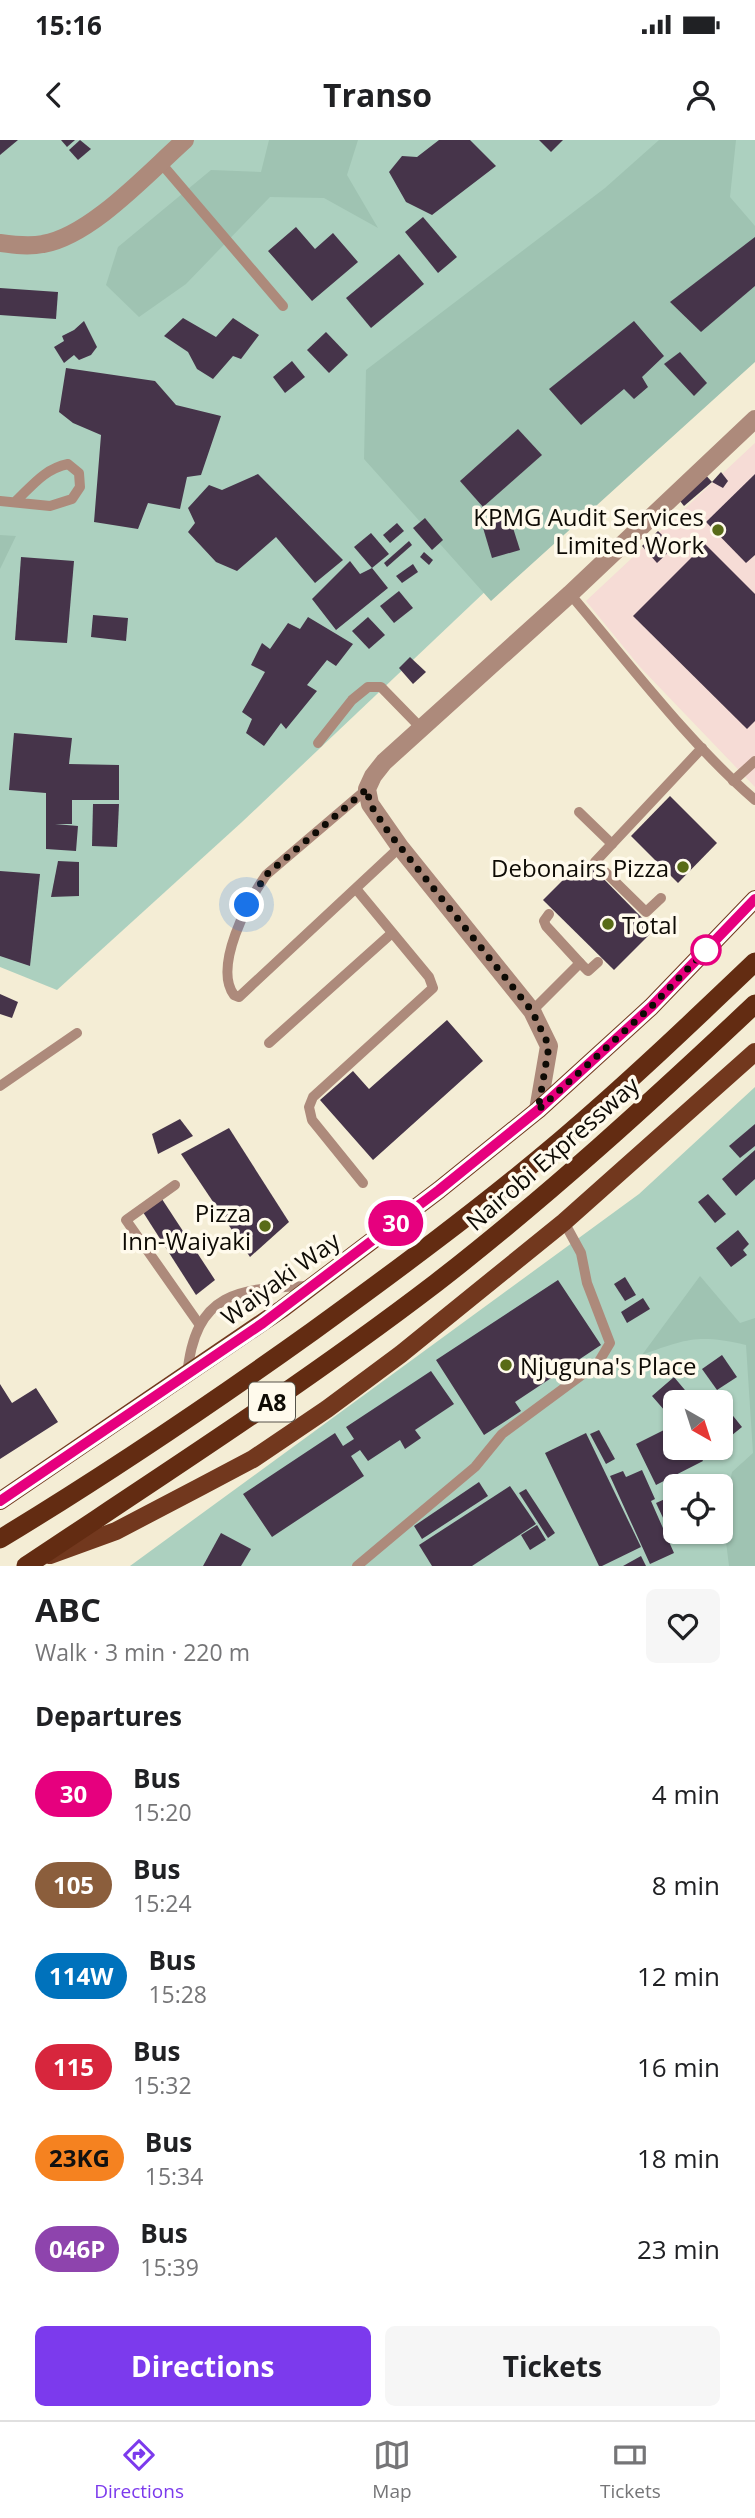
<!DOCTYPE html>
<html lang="en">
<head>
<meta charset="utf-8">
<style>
  :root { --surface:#fff; --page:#f6f6f6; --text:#202124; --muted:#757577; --line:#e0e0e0; --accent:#7c3aed }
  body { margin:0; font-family:"Open Sans",sans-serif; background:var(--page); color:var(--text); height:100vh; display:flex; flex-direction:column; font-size:26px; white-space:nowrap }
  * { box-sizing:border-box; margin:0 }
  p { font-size:23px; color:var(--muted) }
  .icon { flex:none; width:38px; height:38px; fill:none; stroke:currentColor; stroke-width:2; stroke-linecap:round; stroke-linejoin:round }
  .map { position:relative; height:1426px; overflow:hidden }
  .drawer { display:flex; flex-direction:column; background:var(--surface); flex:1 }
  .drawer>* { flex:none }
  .badge { padding:0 14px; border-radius:23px; font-size:24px; line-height:46px }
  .needle { width:46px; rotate:141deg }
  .tools { position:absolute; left:663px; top:1250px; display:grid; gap:14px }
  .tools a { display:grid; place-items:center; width:70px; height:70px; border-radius:10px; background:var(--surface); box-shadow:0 2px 5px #0004; font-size:35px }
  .you { position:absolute; width:35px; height:35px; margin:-18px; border:5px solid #fff; border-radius:50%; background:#1a73e8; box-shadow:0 0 0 10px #1a73e833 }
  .map>.badge { position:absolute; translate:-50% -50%; box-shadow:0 0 0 4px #fff }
  h2 { padding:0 35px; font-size:26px; line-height:63px }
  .round { display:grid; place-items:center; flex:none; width:74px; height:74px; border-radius:10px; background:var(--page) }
  .summary { display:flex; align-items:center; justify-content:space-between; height:119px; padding:0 35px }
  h1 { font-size:33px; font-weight:700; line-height:52px }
  .button { display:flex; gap:14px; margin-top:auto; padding:14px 35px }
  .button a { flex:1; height:80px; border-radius:10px; background:var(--accent); color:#fff; font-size:28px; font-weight:700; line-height:80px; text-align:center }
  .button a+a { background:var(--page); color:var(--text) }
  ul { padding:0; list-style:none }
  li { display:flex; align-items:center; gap:21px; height:91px; padding:0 35px }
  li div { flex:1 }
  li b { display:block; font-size:26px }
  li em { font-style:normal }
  li .badge { min-width:77px; font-weight:700; text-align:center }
  .status { display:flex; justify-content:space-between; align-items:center; height:49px; padding:0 35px; background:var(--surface); direction:ltr }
  .status svg { height:19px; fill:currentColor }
  header { display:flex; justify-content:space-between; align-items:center; height:91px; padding:0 35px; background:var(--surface); font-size:32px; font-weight:700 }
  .dock { display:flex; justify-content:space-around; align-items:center; height:98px; border-top:2px solid var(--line); background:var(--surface); font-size:19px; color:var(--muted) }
  .dock a { display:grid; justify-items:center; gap:4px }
  .dock .selected { color:var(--accent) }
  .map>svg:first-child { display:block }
  .commercial { fill:#f6dcd6 }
  .green { fill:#acd0bf; fill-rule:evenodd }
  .forest { fill:#9fc3b2 }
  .building { fill:#46344a }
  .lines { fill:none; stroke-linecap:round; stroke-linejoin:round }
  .service { stroke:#ad8a7b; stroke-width:10 }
  .minor { stroke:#ad8a7b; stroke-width:18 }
  .primary { stroke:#72381e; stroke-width:18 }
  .trunk { stroke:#632c12; stroke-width:19 }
  .line-casing { stroke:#fff; stroke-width:16 }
  .line { stroke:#e6007e; stroke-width:10 }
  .walk { stroke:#0e0b05; stroke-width:7; stroke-dasharray:0 12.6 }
  .poi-dot { fill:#586b17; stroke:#fffaec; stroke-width:2.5 }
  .stop-dot { fill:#fff; stroke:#e6007e; stroke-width:3.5 }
  .labels { text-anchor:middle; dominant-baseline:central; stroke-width:7; stroke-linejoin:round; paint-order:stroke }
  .shield { fill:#fffaec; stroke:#56534a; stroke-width:2 }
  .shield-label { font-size:23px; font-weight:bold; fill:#0e0b05 }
  .poi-label { font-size:24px; fill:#0e0b05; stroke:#fffaec; text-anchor:end }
  .street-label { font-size:24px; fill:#0e0b05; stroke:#fffaec }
</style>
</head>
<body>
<div class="status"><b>15:16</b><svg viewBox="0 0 49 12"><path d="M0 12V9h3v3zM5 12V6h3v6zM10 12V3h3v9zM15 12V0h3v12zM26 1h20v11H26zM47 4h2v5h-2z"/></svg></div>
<header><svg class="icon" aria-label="back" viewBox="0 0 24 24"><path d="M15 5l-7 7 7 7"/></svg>Transo<svg class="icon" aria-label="person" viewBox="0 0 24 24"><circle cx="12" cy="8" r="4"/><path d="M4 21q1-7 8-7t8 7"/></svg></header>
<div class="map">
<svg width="755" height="1426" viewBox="0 0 755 1426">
  <rect width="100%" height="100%" fill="#f4edd5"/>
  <!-- commercial -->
  <polygon class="commercial" points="755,303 755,647 640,527 586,461"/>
  <!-- green -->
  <g class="green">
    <polygon points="0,0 755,0 755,196 242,682 57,850 0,827"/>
    <path d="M755 947V1426H130L639 1054ZM676 1262H721V1307H676ZM676 1346H721V1391H676Z"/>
  </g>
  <!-- forest -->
  <g class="forest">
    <polygon points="269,0 358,0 347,35 378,88 324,58 270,57 186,144 139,177 106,145 118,107 211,30 261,32"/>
    <polygon points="659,0 736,0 730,57 755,86 755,222 491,461 364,319 366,230 605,48"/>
    <polygon points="0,395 16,396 0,429"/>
    <path d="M700 1136 740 1183 755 1178V1426H729L723 1378 732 1332 753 1313 746 1205C698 1194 686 1199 642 1215Z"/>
  </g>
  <!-- building -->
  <g class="building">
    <polygon points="0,0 18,0 0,15"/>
    <polygon points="61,0 75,0 67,7"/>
    <polygon points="80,0 91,9 78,20 69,10"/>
    <polygon points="439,0 470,0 496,26 432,75 406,62 389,32 402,16 417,17"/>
    <polygon points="539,0 563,0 551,12"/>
    <polygon points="423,77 457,117 438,133 405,92"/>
    <polygon points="296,87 315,109 333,93 358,122 312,161 268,111"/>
    <polygon points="755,97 755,146 701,192 670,162"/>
    <polygon points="399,114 424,144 371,188 346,158"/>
    <polygon points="0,148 58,152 56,179 0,175"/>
    <polygon points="183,178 216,197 233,178 259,195 241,219 233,216 213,239 197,229 188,212 164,196"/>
    <polygon points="84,181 97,207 91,215 79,220 74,215 64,223 54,207 64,201 62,196 74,190"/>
    <polygon points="634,181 664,216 642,237 648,247 634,259 624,249 581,285 549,249"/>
    <polygon points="326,192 348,215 329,233 307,210"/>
    <polygon points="680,212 707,243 694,256 664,224"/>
    <polygon points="292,221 305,237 285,253 273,237"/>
    <polygon points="66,228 155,241 176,265 221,276 201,335 187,337 180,369 148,363 138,389 94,382 101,295 73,283 59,272"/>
    <polygon points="518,289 542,315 483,367 460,341"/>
    <polygon points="703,332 712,342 684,366 676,356"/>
    <polygon points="721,332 728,341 723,348 712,342"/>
    <polygon points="258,334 343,420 315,443 276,397 237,431 216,422 188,392 195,383 188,368 209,345 222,350"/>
    <polygon points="755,334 755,415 746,423 706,382"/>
    <polygon points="508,372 520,410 492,418 481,381"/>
    <polygon points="425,378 443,400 432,410 413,388"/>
    <polygon points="397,383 404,391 390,403 383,395"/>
    <polygon points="658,391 674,407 657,423 642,406"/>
    <polygon points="371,393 389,414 372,428 354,407"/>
    <polygon points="409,401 412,405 387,427 384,423"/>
    <polygon points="705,404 755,454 755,581 747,589 633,476"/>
    <polygon points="424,412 433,420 429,425 420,417"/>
    <polygon points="21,417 74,421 67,503 15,500"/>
    <polygon points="350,421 360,434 372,428 388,448 336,490 312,459"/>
    <polygon points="413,424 418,432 402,443 396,436"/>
    <polygon points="399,451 413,468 394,483 380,466"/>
    <polygon points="93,475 128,478 126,501 91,497"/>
    <polygon points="308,477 353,504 336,526 327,520 307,545 317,551 286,589 281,583 264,606 246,593 252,579 242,572 265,532 251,525 262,503 270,509 288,483 300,489"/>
    <polygon points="368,477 385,495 369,509 352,491"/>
    <polygon points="410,517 426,532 413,544 399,528"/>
    <polygon points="14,593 72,598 69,624 119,625 119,660 72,660 72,684 55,684 78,686 76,711 46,709 46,653 9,650"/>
    <polygon points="670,656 717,703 678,743 631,696"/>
    <polygon points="93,664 119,664 117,707 92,706"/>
    <polygon points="584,719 654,790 614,830 543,760"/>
    <polygon points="58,721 79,722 79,756 51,757"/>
    <polygon points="0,731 40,734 30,826 0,816"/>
    <polygon points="0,854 18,862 12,878 0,874"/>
    <polygon points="447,880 483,921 373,1020 320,960 353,931 369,949"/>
    <polygon points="180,979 193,996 158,1014 152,994"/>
    <polygon points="755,984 755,1006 740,1018 729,1006"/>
    <polygon points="229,988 289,1082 250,1117 181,1014"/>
    <polygon points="755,1010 755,1039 736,1056 722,1039"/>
    <polygon points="708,1054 726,1074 715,1083 698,1062"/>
    <polygon points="160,1056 215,1140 196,1155 141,1069"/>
    <polygon points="738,1090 749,1104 743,1110 747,1115 731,1127 716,1108"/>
    <polygon points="625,1137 636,1155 625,1161 614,1144"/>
    <polygon points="558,1140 601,1205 515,1262 521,1271 484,1295 436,1220"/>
    <polygon points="643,1158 650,1169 627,1183 621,1172"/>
    <polygon points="722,1215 737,1237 717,1250 702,1229"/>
    <polygon points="431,1231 454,1264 415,1290 421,1298 405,1309 400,1300 368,1321 360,1310 351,1316 364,1336 272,1397 243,1354 335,1293 343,1306 354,1299 346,1287"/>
    <polygon points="674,1237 695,1262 676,1262 676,1276 672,1279 652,1256"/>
    <polygon points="0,1244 12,1263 36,1248 58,1282 0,1319"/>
    <polygon points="721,1261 742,1287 721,1304"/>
    <polygon points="676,1284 676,1307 696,1307 703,1321 656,1345 636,1304"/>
    <polygon points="599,1290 615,1319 606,1324 590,1294"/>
    <polygon points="586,1293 641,1407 602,1426 599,1426 545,1313"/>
    <polygon points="642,1330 655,1359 651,1361 674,1413 650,1424 610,1336 623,1331 626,1337"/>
    <polygon points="479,1342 488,1356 422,1399 414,1386"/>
    <polygon points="510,1346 536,1384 472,1426 432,1426 419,1405"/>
    <polygon points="526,1349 555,1393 548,1398 519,1353"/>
    <polygon points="665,1359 674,1378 665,1382 656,1363"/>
    <polygon points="537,1385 546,1400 530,1410 521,1395"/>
    <polygon points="221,1393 251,1409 241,1426 203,1426"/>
    <polygon points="641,1416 646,1426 623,1426"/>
  </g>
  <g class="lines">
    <!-- service -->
    <g class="service">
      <polyline points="160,22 283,166"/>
      <path d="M0 361 50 366 72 359 80 347 79 333 68 324C44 329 32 346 15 362"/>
      <path d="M570 454C628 522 688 602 755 660"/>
      <polyline points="318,603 352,560 368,547 381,547 421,588"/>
      <polyline points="733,641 755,621"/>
      <path d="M367 649 266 735C248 761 213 827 234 855L239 857 400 707"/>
      <polyline points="579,672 612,704"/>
      <polyline points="357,750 429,837 433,848 313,957 309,967 312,980 363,1043"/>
      <polyline points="661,758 646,772 595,722 702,608"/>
      <polyline points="580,823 588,831 598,822"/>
      <polyline points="532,871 580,823 546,786 544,781 549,774"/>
      <polyline points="269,903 392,793"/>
      <polyline points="0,946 77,893"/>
      <polyline points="175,1045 126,1080 199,1184"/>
      <path d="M187 1236C195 1151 238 1148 311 1146"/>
      <polyline points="357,1426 475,1327 502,1294 598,1223 610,1203 587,1143 581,1113 564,1082"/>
    </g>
    <!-- minor -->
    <g class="minor">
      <path d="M0 103C14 105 29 107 43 104 91 96 149 32 185 0"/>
      <polyline points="538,970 549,906 532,871 400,707 370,664 367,649 373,636 384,622 570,454 755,279"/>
    </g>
    <!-- primary -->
    <g class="primary">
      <polyline points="0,1361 282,1169 439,1050 538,970 651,867 755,759"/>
      <polyline points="50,1415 116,1391 200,1347 253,1319 327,1269 401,1214 564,1082 755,912"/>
    </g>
    <!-- trunk -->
    <g class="trunk">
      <path d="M0 1399C107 1334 211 1264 313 1191 397 1130 481 1068 560 1001 627 944 691 883 755 822"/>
      <path d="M26 1426C164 1334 304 1244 436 1143 548 1056 652 961 755 864"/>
    </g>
  </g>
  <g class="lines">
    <!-- line casing -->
    <g class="line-casing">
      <polyline id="line" points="0,1361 263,1183 439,1050 538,970 651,867 755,759"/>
    </g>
    <!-- line -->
    <use href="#line" class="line"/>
    <!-- walk -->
    <polyline class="walk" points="247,765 266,735 367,649 370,664 389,693 532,871 549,906 538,970 651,867 706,810"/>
  </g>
  <!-- markers -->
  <g class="poi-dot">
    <circle cx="718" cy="390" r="7"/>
    <circle cx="683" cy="727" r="7"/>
    <circle cx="608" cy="784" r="7"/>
    <circle cx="265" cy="1086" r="7"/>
    <circle cx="506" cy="1225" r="7"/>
  </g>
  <circle class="stop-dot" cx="706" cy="810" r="14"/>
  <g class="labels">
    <!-- shield labels -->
    <rect class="shield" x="249" y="1242.5" width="46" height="39" rx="5"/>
    <g class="shield-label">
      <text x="272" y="1262">A8</text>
    </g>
    <!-- poi labels -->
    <g class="poi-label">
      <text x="704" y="376">KPMG Audit Services<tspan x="704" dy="28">Limited Work</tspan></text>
      <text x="669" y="727">Debonairs Pizza</text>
      <text x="622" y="784" text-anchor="start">Total</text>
      <text x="251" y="1072">Pizza<tspan x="251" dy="28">Inn-Waiyaki</tspan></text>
      <text x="520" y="1225" text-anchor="start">Njuguna's Place</text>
    </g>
    <!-- street labels -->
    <g class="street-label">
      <text transform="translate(552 1013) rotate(-41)">Nairobi Expressway</text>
      <text transform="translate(280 1138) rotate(-36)">Waiyaki Way</text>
    </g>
  </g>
</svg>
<div class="tools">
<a><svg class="needle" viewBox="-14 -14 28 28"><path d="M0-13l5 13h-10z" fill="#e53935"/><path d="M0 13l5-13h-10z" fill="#757577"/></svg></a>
<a><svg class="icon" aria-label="locate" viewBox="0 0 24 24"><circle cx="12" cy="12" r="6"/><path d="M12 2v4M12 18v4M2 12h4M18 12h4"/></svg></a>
</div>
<div class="you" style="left:247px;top:765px"></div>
<b class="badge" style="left:396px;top:1083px;background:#e6007e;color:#fff">30</b>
</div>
<section class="drawer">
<div class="summary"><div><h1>ABC</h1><p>Walk · 3 min · 220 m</p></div><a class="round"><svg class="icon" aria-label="heart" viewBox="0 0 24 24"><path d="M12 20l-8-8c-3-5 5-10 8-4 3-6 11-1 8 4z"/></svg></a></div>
<h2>Departures</h2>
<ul>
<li><span class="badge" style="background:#e6007e;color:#fff">30</span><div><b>Bus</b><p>15:20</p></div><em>4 min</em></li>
<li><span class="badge" style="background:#8b5e3c;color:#fff">105</span><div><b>Bus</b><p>15:24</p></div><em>8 min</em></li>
<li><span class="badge" style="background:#0072bc;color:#fff">114W</span><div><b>Bus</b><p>15:28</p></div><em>12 min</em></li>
<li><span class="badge" style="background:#d7263d;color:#fff">115</span><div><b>Bus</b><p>15:32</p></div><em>16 min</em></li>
<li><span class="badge" style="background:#f58220;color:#111">23KG</span><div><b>Bus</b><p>15:34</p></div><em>18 min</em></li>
<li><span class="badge" style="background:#8e44ad;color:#fff">046P</span><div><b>Bus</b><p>15:39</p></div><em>23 min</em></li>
</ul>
<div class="button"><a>Directions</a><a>Tickets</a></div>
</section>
<nav class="dock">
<a class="selected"><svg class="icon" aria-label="directions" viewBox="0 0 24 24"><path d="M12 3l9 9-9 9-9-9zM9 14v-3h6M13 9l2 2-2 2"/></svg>Directions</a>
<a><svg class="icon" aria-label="map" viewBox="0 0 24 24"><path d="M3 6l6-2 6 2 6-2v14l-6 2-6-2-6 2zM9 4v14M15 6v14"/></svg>Map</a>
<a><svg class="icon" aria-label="tickets" viewBox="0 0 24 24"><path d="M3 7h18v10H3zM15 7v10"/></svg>Tickets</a>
</nav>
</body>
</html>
